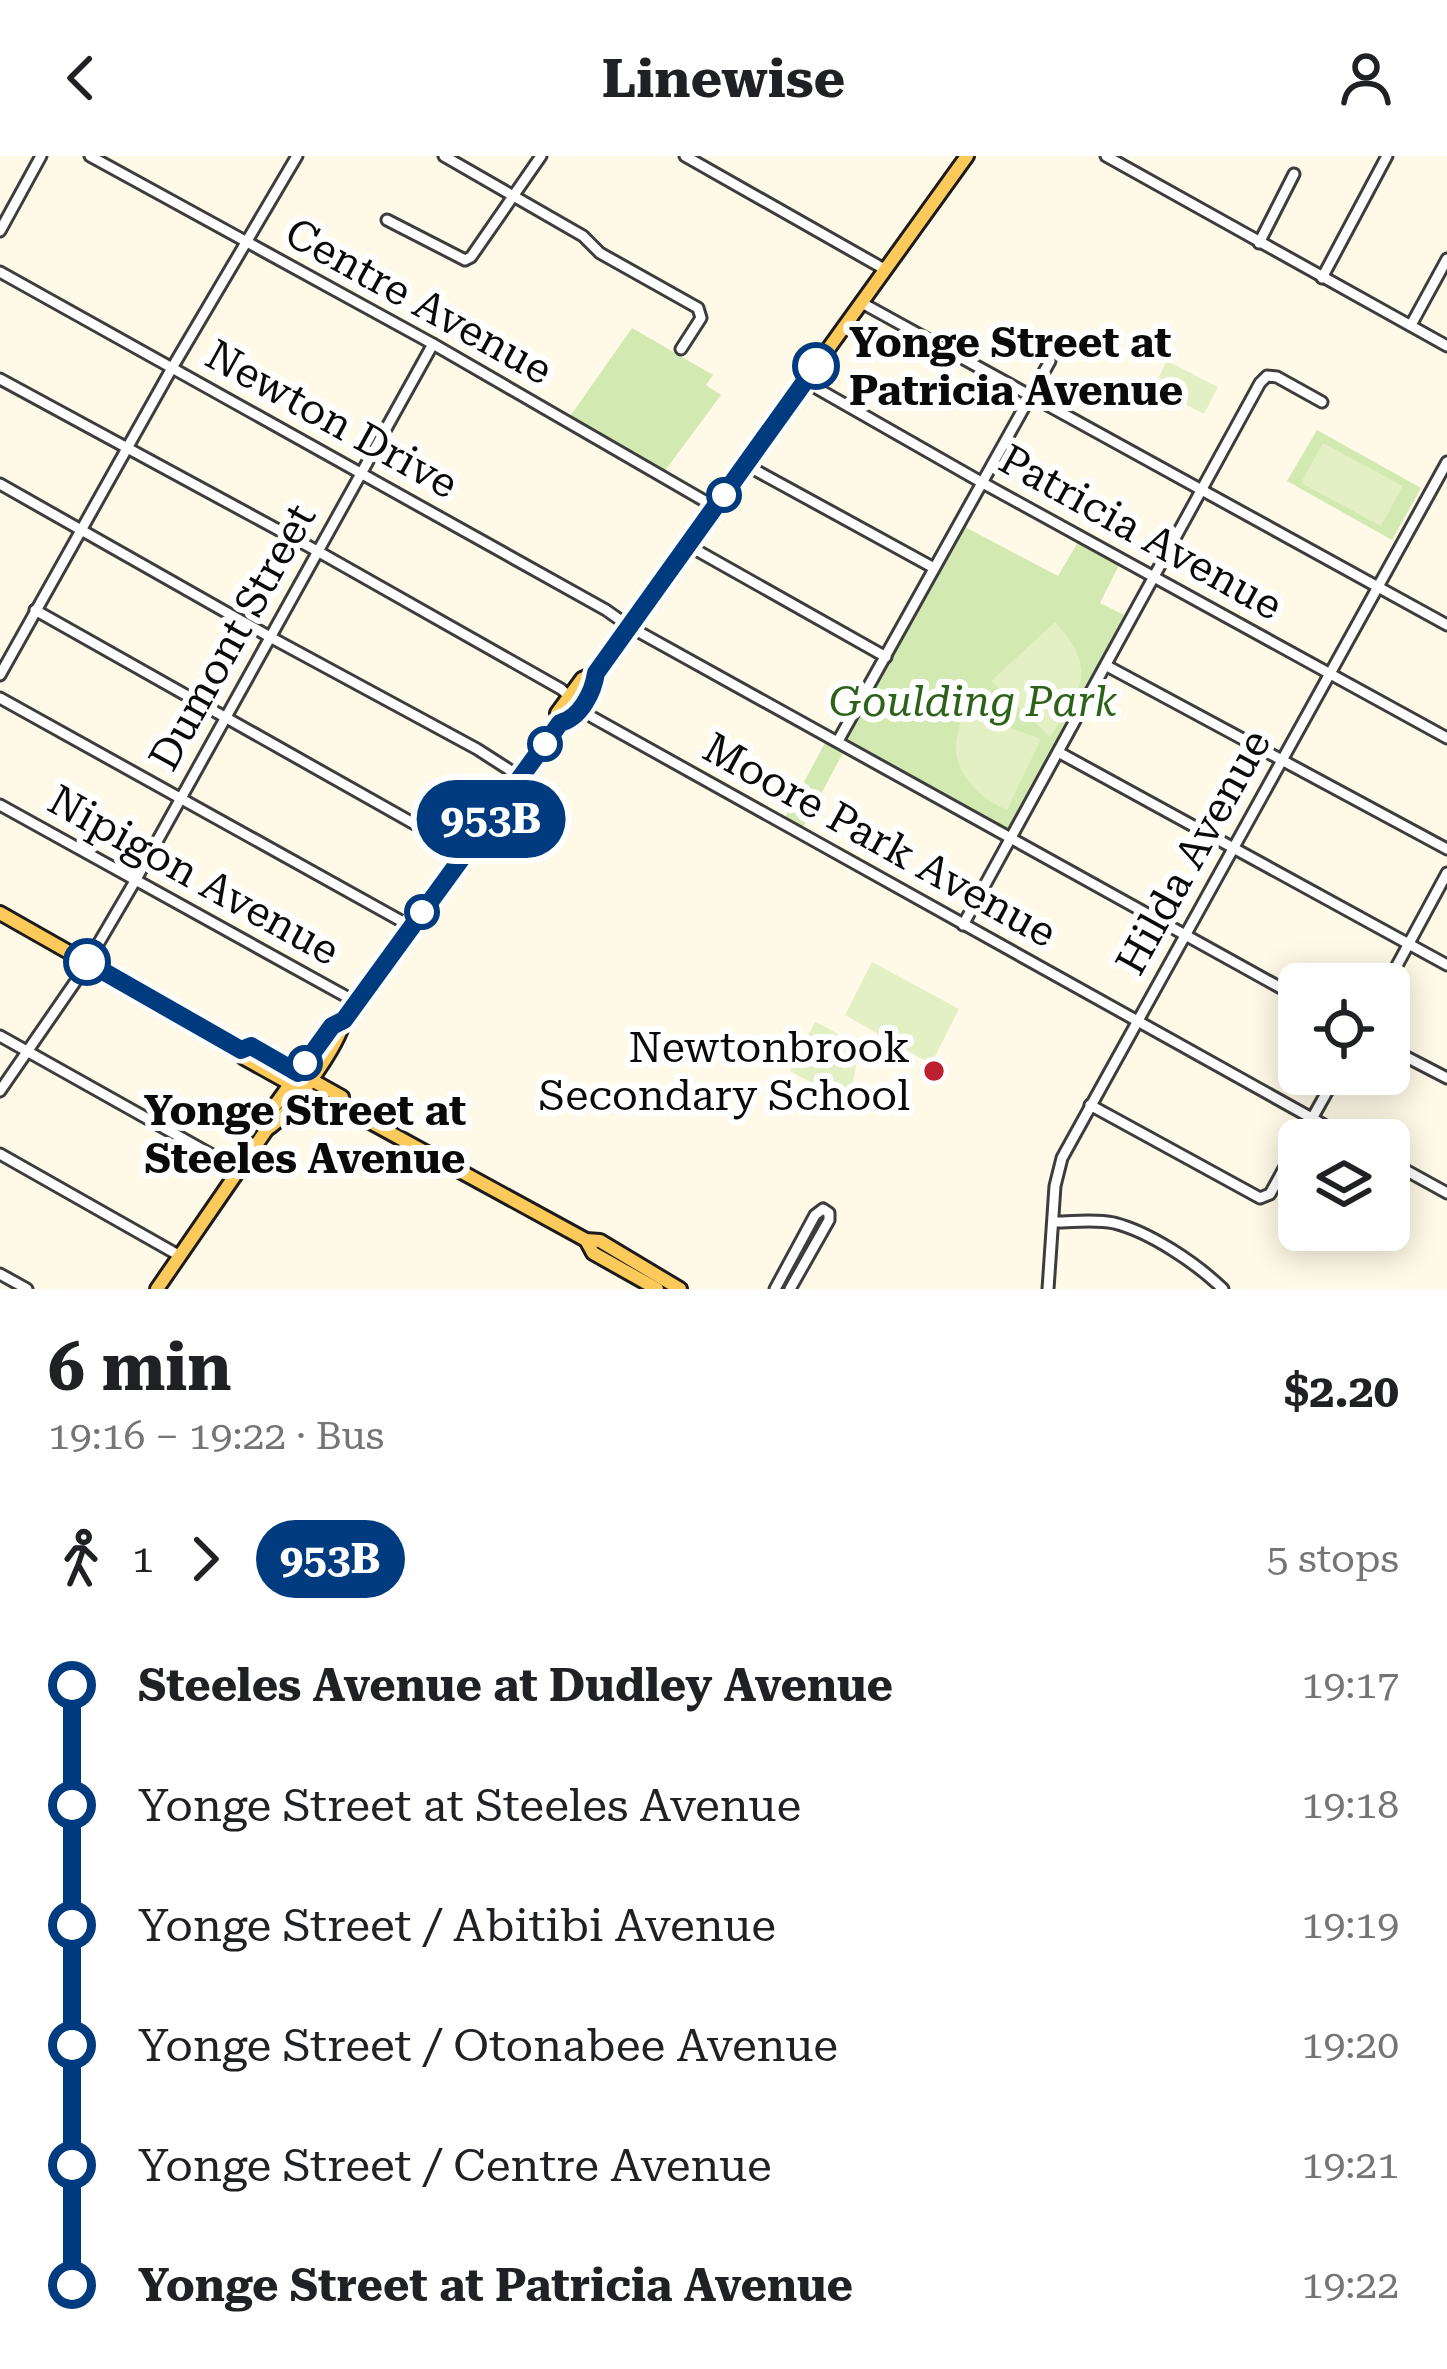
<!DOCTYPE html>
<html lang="en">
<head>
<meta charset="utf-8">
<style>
  :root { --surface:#fff; --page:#f2f2f2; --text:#202124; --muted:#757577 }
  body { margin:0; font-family:"Roboto Serif",serif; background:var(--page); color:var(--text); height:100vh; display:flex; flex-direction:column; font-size:45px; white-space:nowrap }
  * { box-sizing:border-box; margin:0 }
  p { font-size:39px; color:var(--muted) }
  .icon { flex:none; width:66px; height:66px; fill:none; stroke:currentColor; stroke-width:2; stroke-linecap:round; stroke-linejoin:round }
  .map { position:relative; height:1133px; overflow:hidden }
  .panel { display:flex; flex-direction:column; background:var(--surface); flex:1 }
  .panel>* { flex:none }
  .badge { padding:0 24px; border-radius:39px; font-size:42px; line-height:78px }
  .tools { position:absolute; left:1278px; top:807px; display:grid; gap:24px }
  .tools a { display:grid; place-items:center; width:132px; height:132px; border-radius:18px; background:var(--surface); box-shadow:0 6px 30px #0003; font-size:60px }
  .map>.badge { position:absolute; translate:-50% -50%; box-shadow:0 0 0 6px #fff }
  .legs { display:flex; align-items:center; gap:18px; height:132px; padding:0 48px; font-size:39px }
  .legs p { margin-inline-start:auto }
  .summary { display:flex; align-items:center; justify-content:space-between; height:204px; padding:0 48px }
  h1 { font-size:66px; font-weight:700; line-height:90px }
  ul { padding:0 48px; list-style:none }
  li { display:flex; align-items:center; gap:42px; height:120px; font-size:45px }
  li i { display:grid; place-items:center; width:18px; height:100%; margin:0 15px; background:currentColor }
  li i::after { content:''; width:30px; height:30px; margin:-15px; border:9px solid; border-radius:50%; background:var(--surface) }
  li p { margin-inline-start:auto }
  li:first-child i { background:linear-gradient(#0000 50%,currentColor 0) }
  li:last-child i { background:linear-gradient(currentColor 50%,#0000 0) }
  header { display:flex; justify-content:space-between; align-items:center; height:156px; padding:0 48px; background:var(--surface); font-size:54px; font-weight:700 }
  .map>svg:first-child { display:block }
  .green { fill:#d2e9b1 }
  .pitch { fill:#e3f0c3 }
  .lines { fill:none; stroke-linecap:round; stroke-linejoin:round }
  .minor-casing { stroke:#3d3d3d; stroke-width:15 }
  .major-casing { stroke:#1b1b1b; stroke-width:18 }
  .minor { stroke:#fff; stroke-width:9 }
  .major { stroke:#fcca5a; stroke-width:12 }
  .line-1-casing { stroke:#fff; stroke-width:27 }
  .line-1 { stroke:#003b80; stroke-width:18 }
  .stop-1-dot { fill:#fff; stroke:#003b80; stroke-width:6 }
  .poi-dot { fill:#bc2031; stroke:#fff; stroke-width:4.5 }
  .labels { text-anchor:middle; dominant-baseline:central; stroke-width:12; stroke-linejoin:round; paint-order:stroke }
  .street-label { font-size:42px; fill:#0a0a0a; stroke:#fff }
  .stop-label { font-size:42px; font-weight:bold; fill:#0a0a0a; stroke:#fff; text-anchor:start }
  .park-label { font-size:42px; font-style:italic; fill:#2e621a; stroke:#fff }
  .poi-label { font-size:42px; fill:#0a0a0a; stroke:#fff; text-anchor:end }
</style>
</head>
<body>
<header><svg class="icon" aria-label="back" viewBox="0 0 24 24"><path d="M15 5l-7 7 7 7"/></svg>Linewise<svg class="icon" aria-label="person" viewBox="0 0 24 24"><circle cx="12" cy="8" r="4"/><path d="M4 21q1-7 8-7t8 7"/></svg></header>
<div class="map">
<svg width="1447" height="1133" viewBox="0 0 1447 1133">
  <rect width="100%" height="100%" fill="#fff9e7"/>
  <!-- green -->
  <g class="green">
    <polygon points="632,172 713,219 706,229 721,239 664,316 569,262"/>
    <polygon points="1317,274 1421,332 1392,384 1287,325"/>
    <polygon points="963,370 1058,420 1078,386 1119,409 1100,447 1124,459 1009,673 847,584"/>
    <polygon points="826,585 844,595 801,675 783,665"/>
  </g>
  <!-- pitch -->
  <g class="pitch">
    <polygon points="1167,205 1218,231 1204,258 1153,232"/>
    <polygon points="1323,287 1403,330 1381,370 1301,327"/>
    <path d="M1055 466C1099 514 1081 534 1050 581L991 525Z"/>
    <path d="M963 555 1041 583 1007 654C983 643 959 624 956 595 955 583 961 567 963 555Z"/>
    <polygon points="872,806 959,853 931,908 845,859"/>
    <path d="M815 866C855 883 867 905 844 944L790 915Z"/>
  </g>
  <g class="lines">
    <!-- minor casing -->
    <g class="minor-casing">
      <g id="minor">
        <polyline points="90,0 433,188 715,351"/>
        <polyline points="444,0 583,80 600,97 698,152 701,162 681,193"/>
        <polyline points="685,0 886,114"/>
        <polyline points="1106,0 1447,190"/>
        <polyline points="387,64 465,104 471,101 541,0"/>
        <polyline points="0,75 41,0"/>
        <polyline points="1259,87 1294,18"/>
        <polyline points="0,116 606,454 630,471 1299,842"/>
        <polyline points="1322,122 1387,0"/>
        <polyline points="862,147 1447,469"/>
        <polyline points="1411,169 1447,103"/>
        <polyline points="0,223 319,396 561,533 592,561 1351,984"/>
        <polyline points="804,225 981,326 1447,582"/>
        <polyline points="746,309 934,412"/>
        <polyline points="0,328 270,481 477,593 522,622"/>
        <polyline points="689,390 886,501"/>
        <polyline points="35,454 466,697"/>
        <polyline points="1107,510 1447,693"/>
        <polyline points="0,519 172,212 297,0"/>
        <polyline points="0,542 412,771"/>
        <polyline points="838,585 1050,205"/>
        <polyline points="1060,597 1447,809"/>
        <polyline points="0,649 356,846"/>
        <polyline points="963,769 1260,227 1267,220 1277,221 1322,246"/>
        <polyline points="1387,828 1447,717"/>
        <polyline points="0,880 239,1014"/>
        <polyline points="1389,892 1447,922"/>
        <polyline points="0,935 80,819 135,725 433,188"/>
        <polyline points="1090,949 1260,1042 1270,1038 1299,985"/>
        <polyline points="1300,984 1337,918"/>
        <polyline points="0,998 180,1100"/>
        <polyline points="1389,1005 1447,1037"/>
        <path d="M1055 1066C1074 1066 1095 1063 1114 1067 1150 1076 1196 1107 1223 1133"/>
        <polyline points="0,1118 27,1133"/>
        <polyline points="775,1133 815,1059 823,1053 829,1057 829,1064 790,1133"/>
        <polyline points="1048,1133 1055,1030 1062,1002 1447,306"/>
      </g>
    </g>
    <!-- major casing -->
    <g class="major-casing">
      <g id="major">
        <polyline points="560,567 557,557 582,523 595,517 967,0"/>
        <polyline points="0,757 241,894 244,902 341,956 352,956 586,1084 600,1085 680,1133"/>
        <polyline points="241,894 251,890 342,941"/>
        <path d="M267 973C289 960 339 889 344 864L560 567C580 562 593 537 595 517"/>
        <polyline points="586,1084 593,1097 657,1133"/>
        <polyline points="157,1133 267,973 268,959 332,870 344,864"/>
      </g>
    </g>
    <!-- minor -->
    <use href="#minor" class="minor"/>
    <!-- major -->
    <use href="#major" class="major"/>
  </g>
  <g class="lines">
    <!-- line-1 casing -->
    <g class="line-1-casing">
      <path id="line-1" d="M87 806 241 894 251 890 298 917 332 870 344 864 560 567C580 562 593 537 596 517L816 210"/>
    </g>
    <!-- line-1 -->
    <use href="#line-1" class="line-1"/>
  </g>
  <!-- markers -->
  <g class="stop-1-dot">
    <circle cx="816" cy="210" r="21"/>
    <circle cx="724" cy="339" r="15"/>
    <circle cx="545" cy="588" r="15"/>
    <circle cx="422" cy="756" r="15"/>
    <circle cx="87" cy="806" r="21"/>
    <circle cx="305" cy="907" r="15"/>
  </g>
  <circle class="poi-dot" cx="934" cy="915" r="12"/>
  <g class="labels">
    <!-- street labels -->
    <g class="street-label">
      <text transform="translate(419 145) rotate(29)">Centre Avenue</text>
      <text transform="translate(332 263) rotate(29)">Newton Drive</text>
      <text transform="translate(1141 376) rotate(29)">Patricia Avenue</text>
      <text transform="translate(232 481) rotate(-61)">Dumont Street</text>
      <text transform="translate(880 684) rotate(29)">Moore Park Avenue</text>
      <text transform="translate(1193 696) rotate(-61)">Hilda Avenue</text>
      <text transform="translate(194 719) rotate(29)">Nipigon Avenue</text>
    </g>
    <!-- stop labels -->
    <g class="stop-label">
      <text x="849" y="186">Yonge Street at<tspan x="849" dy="48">Patricia Avenue</tspan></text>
      <text x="305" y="954" text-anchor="middle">Yonge Street at<tspan x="305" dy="48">Steeles Avenue</tspan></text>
    </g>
    <!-- park labels -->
    <g class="park-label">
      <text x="973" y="545">Goulding Park</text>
    </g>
    <!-- poi labels -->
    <g class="poi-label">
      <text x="910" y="891">Newtonbrook<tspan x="910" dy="48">Secondary School</tspan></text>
    </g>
  </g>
</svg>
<div class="tools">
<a><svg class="icon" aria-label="locate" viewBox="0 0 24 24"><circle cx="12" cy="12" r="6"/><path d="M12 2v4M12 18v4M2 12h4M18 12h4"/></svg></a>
<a><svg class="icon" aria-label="layers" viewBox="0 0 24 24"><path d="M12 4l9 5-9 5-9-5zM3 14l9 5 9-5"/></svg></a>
</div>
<b class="badge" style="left:491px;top:663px;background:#003b80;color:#fff">953B</b>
</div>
<section class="panel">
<div class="summary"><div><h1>6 min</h1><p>19:16 – 19:22 · Bus</p></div><b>$2.20</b></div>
<div class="legs"><svg class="icon" aria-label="walk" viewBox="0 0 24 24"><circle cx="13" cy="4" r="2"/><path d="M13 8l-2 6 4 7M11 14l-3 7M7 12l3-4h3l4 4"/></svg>1<svg class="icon" aria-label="forward" viewBox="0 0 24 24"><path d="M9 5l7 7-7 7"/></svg><b class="badge" style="background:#003b80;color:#fff">953B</b><p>5 stops</p></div>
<ul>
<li><i style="color:#003b80"></i><b>Steeles Avenue at Dudley Avenue</b><p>19:17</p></li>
<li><i style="color:#003b80"></i><span>Yonge Street at Steeles Avenue</span><p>19:18</p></li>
<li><i style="color:#003b80"></i><span>Yonge Street / Abitibi Avenue</span><p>19:19</p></li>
<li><i style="color:#003b80"></i><span>Yonge Street / Otonabee Avenue</span><p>19:20</p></li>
<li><i style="color:#003b80"></i><span>Yonge Street / Centre Avenue</span><p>19:21</p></li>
<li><i style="color:#003b80"></i><b>Yonge Street at Patricia Avenue</b><p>19:22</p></li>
</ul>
</section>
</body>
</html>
